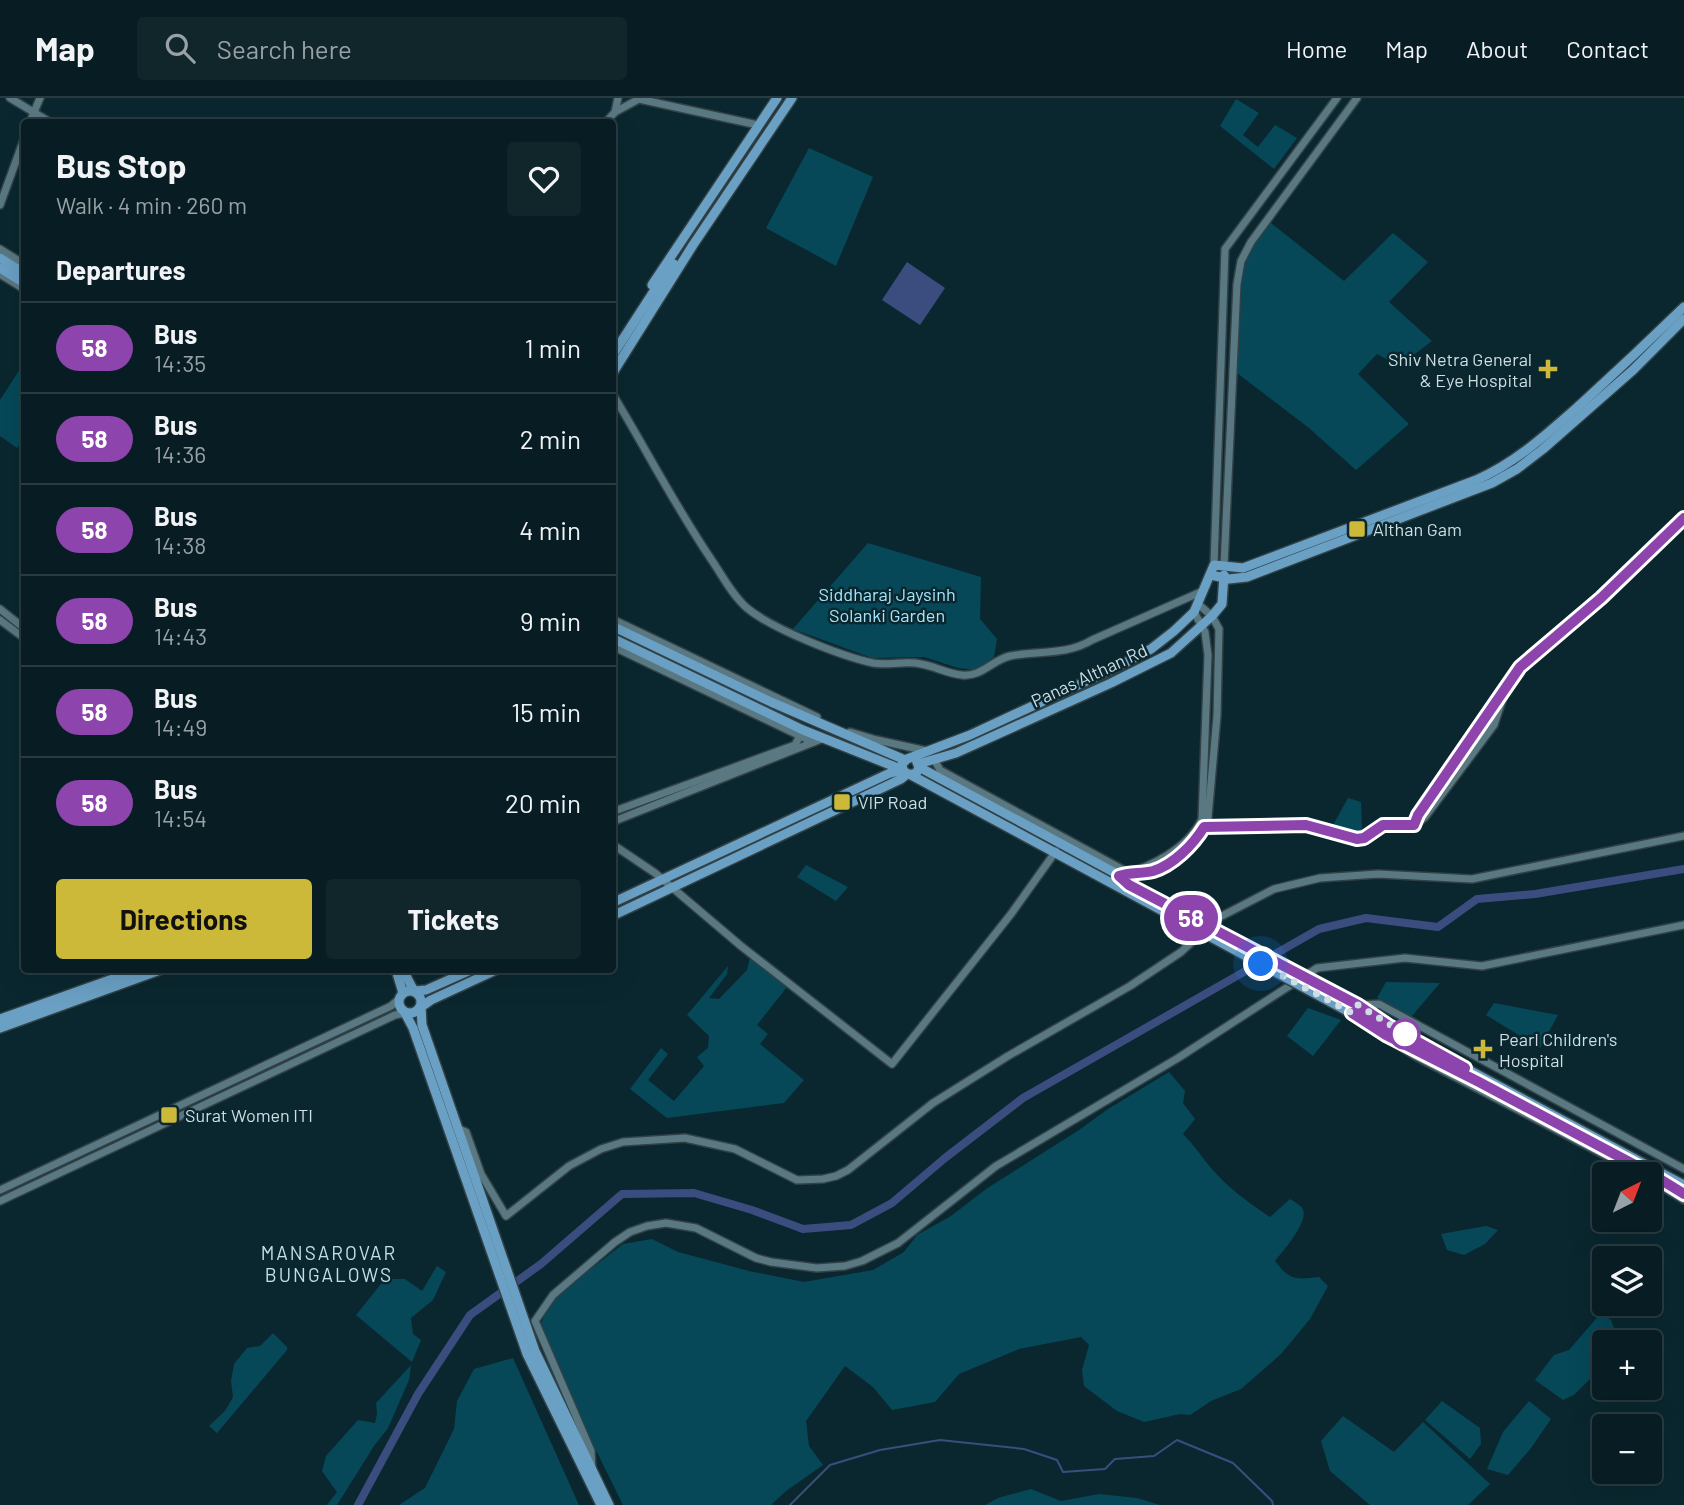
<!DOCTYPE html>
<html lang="en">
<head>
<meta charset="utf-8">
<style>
  :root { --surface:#081d23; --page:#11262b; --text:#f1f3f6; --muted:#98a2a6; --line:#293b41; --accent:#ccb939 }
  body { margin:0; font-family:Barlow,sans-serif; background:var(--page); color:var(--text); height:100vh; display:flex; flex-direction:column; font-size:26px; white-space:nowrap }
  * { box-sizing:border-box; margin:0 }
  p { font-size:23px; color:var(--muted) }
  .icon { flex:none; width:38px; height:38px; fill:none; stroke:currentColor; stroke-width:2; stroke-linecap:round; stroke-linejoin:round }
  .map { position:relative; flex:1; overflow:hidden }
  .drawer { position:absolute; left:21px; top:21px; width:595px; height:854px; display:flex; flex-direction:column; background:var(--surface); border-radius:7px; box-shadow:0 7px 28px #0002,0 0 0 2px var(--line) }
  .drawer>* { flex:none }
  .badge { padding:0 14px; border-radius:23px; font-size:24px; line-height:46px }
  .needle { width:46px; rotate:42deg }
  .controls { position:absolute; left:1592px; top:1064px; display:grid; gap:14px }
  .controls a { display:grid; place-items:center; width:70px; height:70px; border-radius:7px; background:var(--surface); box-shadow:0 7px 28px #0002,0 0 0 2px var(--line); font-size:35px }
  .you { position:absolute; width:35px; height:35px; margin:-18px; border:5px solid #fff; border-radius:50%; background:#1a73e8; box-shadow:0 0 0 10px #1a73e833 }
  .map>.badge { position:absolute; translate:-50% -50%; box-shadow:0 0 0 4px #fff }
  h2 { padding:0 35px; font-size:26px; line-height:63px }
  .round { display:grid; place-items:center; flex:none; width:74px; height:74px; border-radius:7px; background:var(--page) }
  .overview { display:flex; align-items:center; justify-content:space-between; height:119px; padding:0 35px }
  h1 { font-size:33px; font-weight:700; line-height:52px }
  .primary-button { display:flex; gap:14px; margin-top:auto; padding:14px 35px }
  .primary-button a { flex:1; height:80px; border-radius:7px; background:var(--accent); color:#111; font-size:28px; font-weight:700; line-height:80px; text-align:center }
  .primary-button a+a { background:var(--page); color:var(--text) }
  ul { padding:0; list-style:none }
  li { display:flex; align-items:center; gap:21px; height:91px; padding:0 35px; border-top:2px solid var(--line) }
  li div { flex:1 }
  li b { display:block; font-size:26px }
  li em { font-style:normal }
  li .badge { min-width:77px; font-weight:700; text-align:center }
  header { display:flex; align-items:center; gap:42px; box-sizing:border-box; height:98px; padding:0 35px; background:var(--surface); border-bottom:2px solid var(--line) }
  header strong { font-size:33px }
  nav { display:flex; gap:38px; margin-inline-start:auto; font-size:24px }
  .search { width:490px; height:63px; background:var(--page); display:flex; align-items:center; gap:18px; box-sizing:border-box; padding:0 24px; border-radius:7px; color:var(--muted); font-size:26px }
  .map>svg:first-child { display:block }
  .green { fill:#064858 }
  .water { fill:#3b4d7f }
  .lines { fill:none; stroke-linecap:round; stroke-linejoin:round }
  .stream { stroke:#3b4d7f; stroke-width:2 }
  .river { stroke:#3b4d7f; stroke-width:8 }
  .minor-casing { stroke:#314146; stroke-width:10 }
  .major-casing { stroke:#314146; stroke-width:12 }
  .minor { stroke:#5a7882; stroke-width:7 }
  .major { stroke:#6aa0c4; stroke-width:9 }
  .major-bridge-casing { stroke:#314146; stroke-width:12; stroke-linecap:butt }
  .major-bridge { stroke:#6aa0c4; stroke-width:9 }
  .line-casing { stroke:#fff; stroke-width:16 }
  .line { stroke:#8e44ad; stroke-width:10 }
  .walk { stroke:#cedee3; stroke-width:7; stroke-dasharray:0 12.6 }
  .poi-dot { fill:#ccb939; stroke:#0a272f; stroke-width:2.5 }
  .stop-dot { fill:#fff; stroke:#8e44ad; stroke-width:3.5 }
  .labels { text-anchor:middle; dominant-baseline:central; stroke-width:5; stroke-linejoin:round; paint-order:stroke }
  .poi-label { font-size:18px; fill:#cedee3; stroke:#0a272f; text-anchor:start }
  .park-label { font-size:18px; fill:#a5e5f9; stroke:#0a272f }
  .street-label { font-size:18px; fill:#cedee3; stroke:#0a272f }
  .neighbourhood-label { font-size:19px; letter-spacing:2px; fill:#c0e0eb; stroke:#0a272f }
</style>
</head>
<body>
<header>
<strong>Map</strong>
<div class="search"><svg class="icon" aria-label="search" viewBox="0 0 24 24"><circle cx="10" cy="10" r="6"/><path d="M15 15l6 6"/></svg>Search here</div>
<nav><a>Home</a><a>Map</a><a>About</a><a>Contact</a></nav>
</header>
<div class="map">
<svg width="1684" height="1407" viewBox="0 0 1684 1407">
  <rect width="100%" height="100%" fill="#0a272f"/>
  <!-- green -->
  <g class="green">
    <polygon points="1236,1 1259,15 1243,37 1258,49 1275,27 1297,40 1274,71 1220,28"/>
    <polygon points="809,50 873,79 836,168 766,130"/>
    <polygon points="1271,125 1344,183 1393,135 1428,164 1389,204 1432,243 1399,268 1377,256 1358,276 1409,326 1356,372 1309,330 1237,275 1243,168 1254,144"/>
    <polygon points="24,265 24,340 17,350 0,338 0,302"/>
    <polygon points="868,445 981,479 980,521 997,541 994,559 977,572 958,570 924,559 872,560 793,531"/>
    <polygon points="1348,700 1361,704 1362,732 1355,736 1333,727"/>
    <polygon points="806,767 848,789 836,803 797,779"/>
    <polygon points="750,859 787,889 757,927 768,936 760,946 804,982 784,1005 667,1020 630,991 661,950 668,956 648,982 674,1003 704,968 697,959 708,950 709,938 687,917 728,868 727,876 709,900 719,901 747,872"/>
    <polygon points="1386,884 1440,885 1411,919 1377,900"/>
    <polygon points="1494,905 1558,917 1540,950 1486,917"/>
    <polygon points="1308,910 1341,922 1313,958 1287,938"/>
    <path d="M1169 974 1185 993 1183 1005 1195 1021 1183 1036C1194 1047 1201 1058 1211 1070 1228 1090 1249 1105 1270 1119L1290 1101C1295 1104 1302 1108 1303 1112 1308 1125 1283 1153 1275 1163 1289 1182 1296 1182 1319 1179L1328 1188 1310 1221 1281 1256 1241 1291 1211 1303 1190 1317 1180 1316 1144 1324 1117 1313 1084 1288 1082 1272 1089 1247 1081 1239 1019 1251 959 1276 935 1304 892 1312 873 1289 845 1268 806 1323 809 1348 823 1367 786 1393 771 1407H623L564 1287 540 1227 547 1212 561 1194 591 1171 623 1146 652 1141 678 1154 749 1173 804 1184 873 1172 904 1154 917 1137 951 1118 986 1091 1079 1032 1108 1011Z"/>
    <polygon points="1486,1128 1498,1132 1485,1146 1464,1157 1447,1152 1441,1136"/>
    <polygon points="437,1168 446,1174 433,1202 411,1220 413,1236 421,1242 412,1264 356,1217 385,1181 405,1181 422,1193"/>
    <polygon points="1601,1215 1611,1222 1619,1244 1605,1244 1605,1266 1574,1297 1563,1302 1535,1282 1554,1257 1569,1252"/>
    <polygon points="273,1235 287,1249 287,1252 217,1335 209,1328 225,1313 233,1299 231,1283 234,1266 247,1250 260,1248"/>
    <polygon points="513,1260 579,1407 399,1407 425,1390 454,1331 457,1303 474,1271"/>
    <polygon points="411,1267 409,1282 388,1330 374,1348 337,1407 327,1407 337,1394 322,1373 326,1358 358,1322 375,1325 377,1316 376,1305"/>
    <polygon points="1442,1303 1480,1330 1481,1346 1470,1361 1425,1322"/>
    <polygon points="1529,1303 1551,1321 1531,1350 1508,1377 1487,1371 1503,1334"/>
    <polygon points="1343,1318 1394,1354 1423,1324 1490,1386 1468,1407 1370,1407 1330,1373 1321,1343"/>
    <polygon points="1031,1391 1061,1403 1099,1396 1137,1400 1160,1407 985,1407 998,1400"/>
  </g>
  <!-- water -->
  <polygon class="water" points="907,164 945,190 920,227 882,202"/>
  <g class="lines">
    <!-- stream -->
    <polyline class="stream" points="790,1407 830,1367 880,1352 940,1342 1024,1351 1057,1362 1063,1374 1105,1371 1115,1361 1154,1358 1177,1342 1233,1365 1272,1403 1273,1407"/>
    <!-- river -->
    <polyline class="river" points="358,1407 418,1296 470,1217 541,1166 622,1096 694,1095 752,1112 803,1131 851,1127 892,1105 945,1060 1023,1000 1319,831 1366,820 1438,829 1477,801 1535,796 1684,771"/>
    <!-- minor casing -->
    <g class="minor-casing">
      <g id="minor">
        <polyline points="10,0 50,24"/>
        <polyline points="615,14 618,0"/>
        <polyline points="30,24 40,0"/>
        <polyline points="606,24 615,14 639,1 758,27"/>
        <polyline points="0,107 24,41"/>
        <polyline points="0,151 24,166"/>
        <polyline points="0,176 24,191"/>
        <path d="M612 295C646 351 676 410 713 464 723 479 733 498 747 510 772 531 841 558 873 565 889 568 906 562 921 566 934 568 948 576 962 577 982 579 992 562 1010 558 1039 552 1065 558 1092 542L1203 493"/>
        <polyline points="1214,467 1225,151 1337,0"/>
        <polyline points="1224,468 1237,186 1241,163 1251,144 1357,0"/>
        <polyline points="0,511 24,530"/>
        <polyline points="612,521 817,619"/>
        <polyline points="0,522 24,540"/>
        <polyline points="612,548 813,644"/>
        <polyline points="850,634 877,642 927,653"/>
        <polyline points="935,663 940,672 1129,775"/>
        <polyline points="612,714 795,647 802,634"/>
        <polyline points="612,724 824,640"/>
        <polyline points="1414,728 1417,717 1520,569 1601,500 1684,420"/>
        <polyline points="1204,729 1305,727 1357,741 1364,740 1383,727 1414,728 1425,719 1494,627 1504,597"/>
        <polyline points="612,746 655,775 741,848 892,966 1011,816 1056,753"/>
        <path d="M1133 773C1166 776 1197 749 1208 719L1217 618 1219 531 1212 518 1198 506"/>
        <path d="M1119 778C1150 769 1188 751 1202 721L1208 557 1205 534 1194 514"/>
        <polyline points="1358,907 1379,906 1684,1071"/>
        <polyline points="1353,919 1417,959 1641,1076"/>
        <polyline points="459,1031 466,1034 481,1076 506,1118 569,1068 601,1051 623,1044 685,1040 735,1051 797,1082 823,1081 836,1078 848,1072 933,1005 1008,958 1130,888 1181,854 1218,820 1274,791 1320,780 1378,776 1472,781 1684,738"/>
        <polyline points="1650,1081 1684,1102"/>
        <polyline points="0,1092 391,908 399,901"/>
        <polyline points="0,1103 395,917 405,915"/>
        <polyline points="592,1371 591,1353 535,1223 553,1197 615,1144 630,1134 647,1128 666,1125 696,1130 756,1160 771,1164 817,1170 845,1168 862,1163 898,1145 996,1068 1178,960 1317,870 1405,860 1482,868 1684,827"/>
      </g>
    </g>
    <!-- major casing -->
    <g class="major-casing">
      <g id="major">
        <polyline points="0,160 24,175"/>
        <polyline points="0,170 24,185"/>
        <polyline points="652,187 777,0"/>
        <polyline points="612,258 658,187 674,166"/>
        <polyline points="612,276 693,147 792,0"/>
        <polyline points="1211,477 1229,481 1247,479 1492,385 1517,371 1543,351 1633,272 1684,221"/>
        <polyline points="612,528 771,604 905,662"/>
        <path d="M612 540 803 632 903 672C907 677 912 678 917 674L919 669 916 662"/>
        <polyline points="918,666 956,655 1111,585 1171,555 1212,518 1222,506 1224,477"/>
        <polyline points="919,669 1117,776 1129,787"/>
        <path d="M903 672 902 666 907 661 970 637 1117 569 1151 551 1174 533 1194 514 1214 467 1243 470 1476 382C1517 364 1548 335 1581 306 1616 274 1650 242 1684 209"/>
        <polyline points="911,677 1126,793"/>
        <polyline points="612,805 890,675 903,672"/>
        <polyline points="612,818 901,681 907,676"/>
        <polyline points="396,872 403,895"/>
        <polyline points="403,872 414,893 426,892 471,872"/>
        <polyline points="496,872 431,902 421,909 422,927 535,1253 609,1407"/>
        <circle cx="410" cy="904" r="11"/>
        <polyline points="405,915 413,930 527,1256 601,1407"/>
        <polyline points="0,921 138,872"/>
        <polyline points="0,930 160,872"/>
        <polyline points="1465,970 1352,915 1358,907 1389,928 1465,970 1684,1087"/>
        <polyline points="1656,1078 1684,1096"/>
      </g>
    </g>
    <!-- minor -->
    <use href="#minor" class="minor"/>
    <!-- major -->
    <use href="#major" class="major"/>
    <!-- major-bridge casing -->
    <g class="major-bridge-casing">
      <g id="major-bridge">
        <polyline points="1129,787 1356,906"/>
        <polyline points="1126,793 1351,915"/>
      </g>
    </g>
    <!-- major-bridge -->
    <use href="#major-bridge" class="major-bridge"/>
  </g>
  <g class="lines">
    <!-- line casing -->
    <g class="line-casing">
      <path id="line" d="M1684 420 1601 500 1520 569 1418 717 1414 727H1383L1364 740 1357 741 1306 727 1204 729C1193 747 1173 767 1153 773 1141 776 1130 774 1119 778L1129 787 1358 907 1389 928 1465 970 1352 915 1386 937 1479 984 1650 1075 1684 1096"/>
    </g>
    <!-- line -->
    <use href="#line" class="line"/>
    <!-- walk -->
    <polyline class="walk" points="1261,866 1352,915 1358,907 1405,936"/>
  </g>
  <!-- markers -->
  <g class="poi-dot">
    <path d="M1544.5 260.5h7v7h7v7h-7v7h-7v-7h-7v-7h7z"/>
    <rect x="1348" y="422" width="18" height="18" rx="3.5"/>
    <rect x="833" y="695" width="18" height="18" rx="3.5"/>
    <path d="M1479.5 940.5h7v7h7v7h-7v7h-7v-7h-7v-7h7z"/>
    <rect x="160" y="1008" width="18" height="18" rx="3.5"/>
  </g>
  <circle class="stop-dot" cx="1405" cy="936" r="14"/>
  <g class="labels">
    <!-- poi labels -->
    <g class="poi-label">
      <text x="1532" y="261" text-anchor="end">Shiv Netra General<tspan x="1532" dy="21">&amp; Eye Hospital</tspan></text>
      <text x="1373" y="431">Althan Gam</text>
      <text x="858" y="704">VIP Road</text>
      <text x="1499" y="941">Pearl Children's<tspan x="1499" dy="21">Hospital</tspan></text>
      <text x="185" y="1017">Surat Women ITI</text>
    </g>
    <!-- park labels -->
    <g class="park-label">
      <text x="887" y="496">Siddharaj Jaysinh<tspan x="887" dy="21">Solanki Garden</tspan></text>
    </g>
    <!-- street labels -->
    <g class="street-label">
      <text transform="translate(1089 577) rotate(-25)">Panas Althan Rd</text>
    </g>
    <!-- neighbourhood labels -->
    <g class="neighbourhood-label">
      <text x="329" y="1154">MANSAROVAR<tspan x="329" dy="22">BUNGALOWS</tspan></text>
    </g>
  </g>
</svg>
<div class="controls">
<a><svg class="needle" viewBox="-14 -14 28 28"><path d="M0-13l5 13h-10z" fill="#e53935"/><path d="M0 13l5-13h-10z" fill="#98a2a6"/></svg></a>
<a><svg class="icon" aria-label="layers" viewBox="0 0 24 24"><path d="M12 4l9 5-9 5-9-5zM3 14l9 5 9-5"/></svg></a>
<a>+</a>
<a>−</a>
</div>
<div class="you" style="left:1261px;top:866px"></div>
<b class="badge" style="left:1191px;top:820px;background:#8e44ad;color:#fff">58</b>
<section class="drawer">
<div class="overview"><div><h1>Bus Stop</h1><p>Walk · 4 min · 260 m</p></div><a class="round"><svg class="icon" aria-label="heart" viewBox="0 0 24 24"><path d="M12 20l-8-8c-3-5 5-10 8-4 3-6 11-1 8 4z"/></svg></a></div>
<h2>Departures</h2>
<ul>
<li><span class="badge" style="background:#8e44ad;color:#fff">58</span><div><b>Bus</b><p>14:35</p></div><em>1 min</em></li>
<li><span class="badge" style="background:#8e44ad;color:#fff">58</span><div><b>Bus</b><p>14:36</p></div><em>2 min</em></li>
<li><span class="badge" style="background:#8e44ad;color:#fff">58</span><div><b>Bus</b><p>14:38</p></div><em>4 min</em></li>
<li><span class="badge" style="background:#8e44ad;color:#fff">58</span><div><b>Bus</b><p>14:43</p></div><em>9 min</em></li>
<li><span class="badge" style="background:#8e44ad;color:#fff">58</span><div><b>Bus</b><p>14:49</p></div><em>15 min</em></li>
<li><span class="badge" style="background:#8e44ad;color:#fff">58</span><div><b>Bus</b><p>14:54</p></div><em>20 min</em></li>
</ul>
<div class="primary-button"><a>Directions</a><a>Tickets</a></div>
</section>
</div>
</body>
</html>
